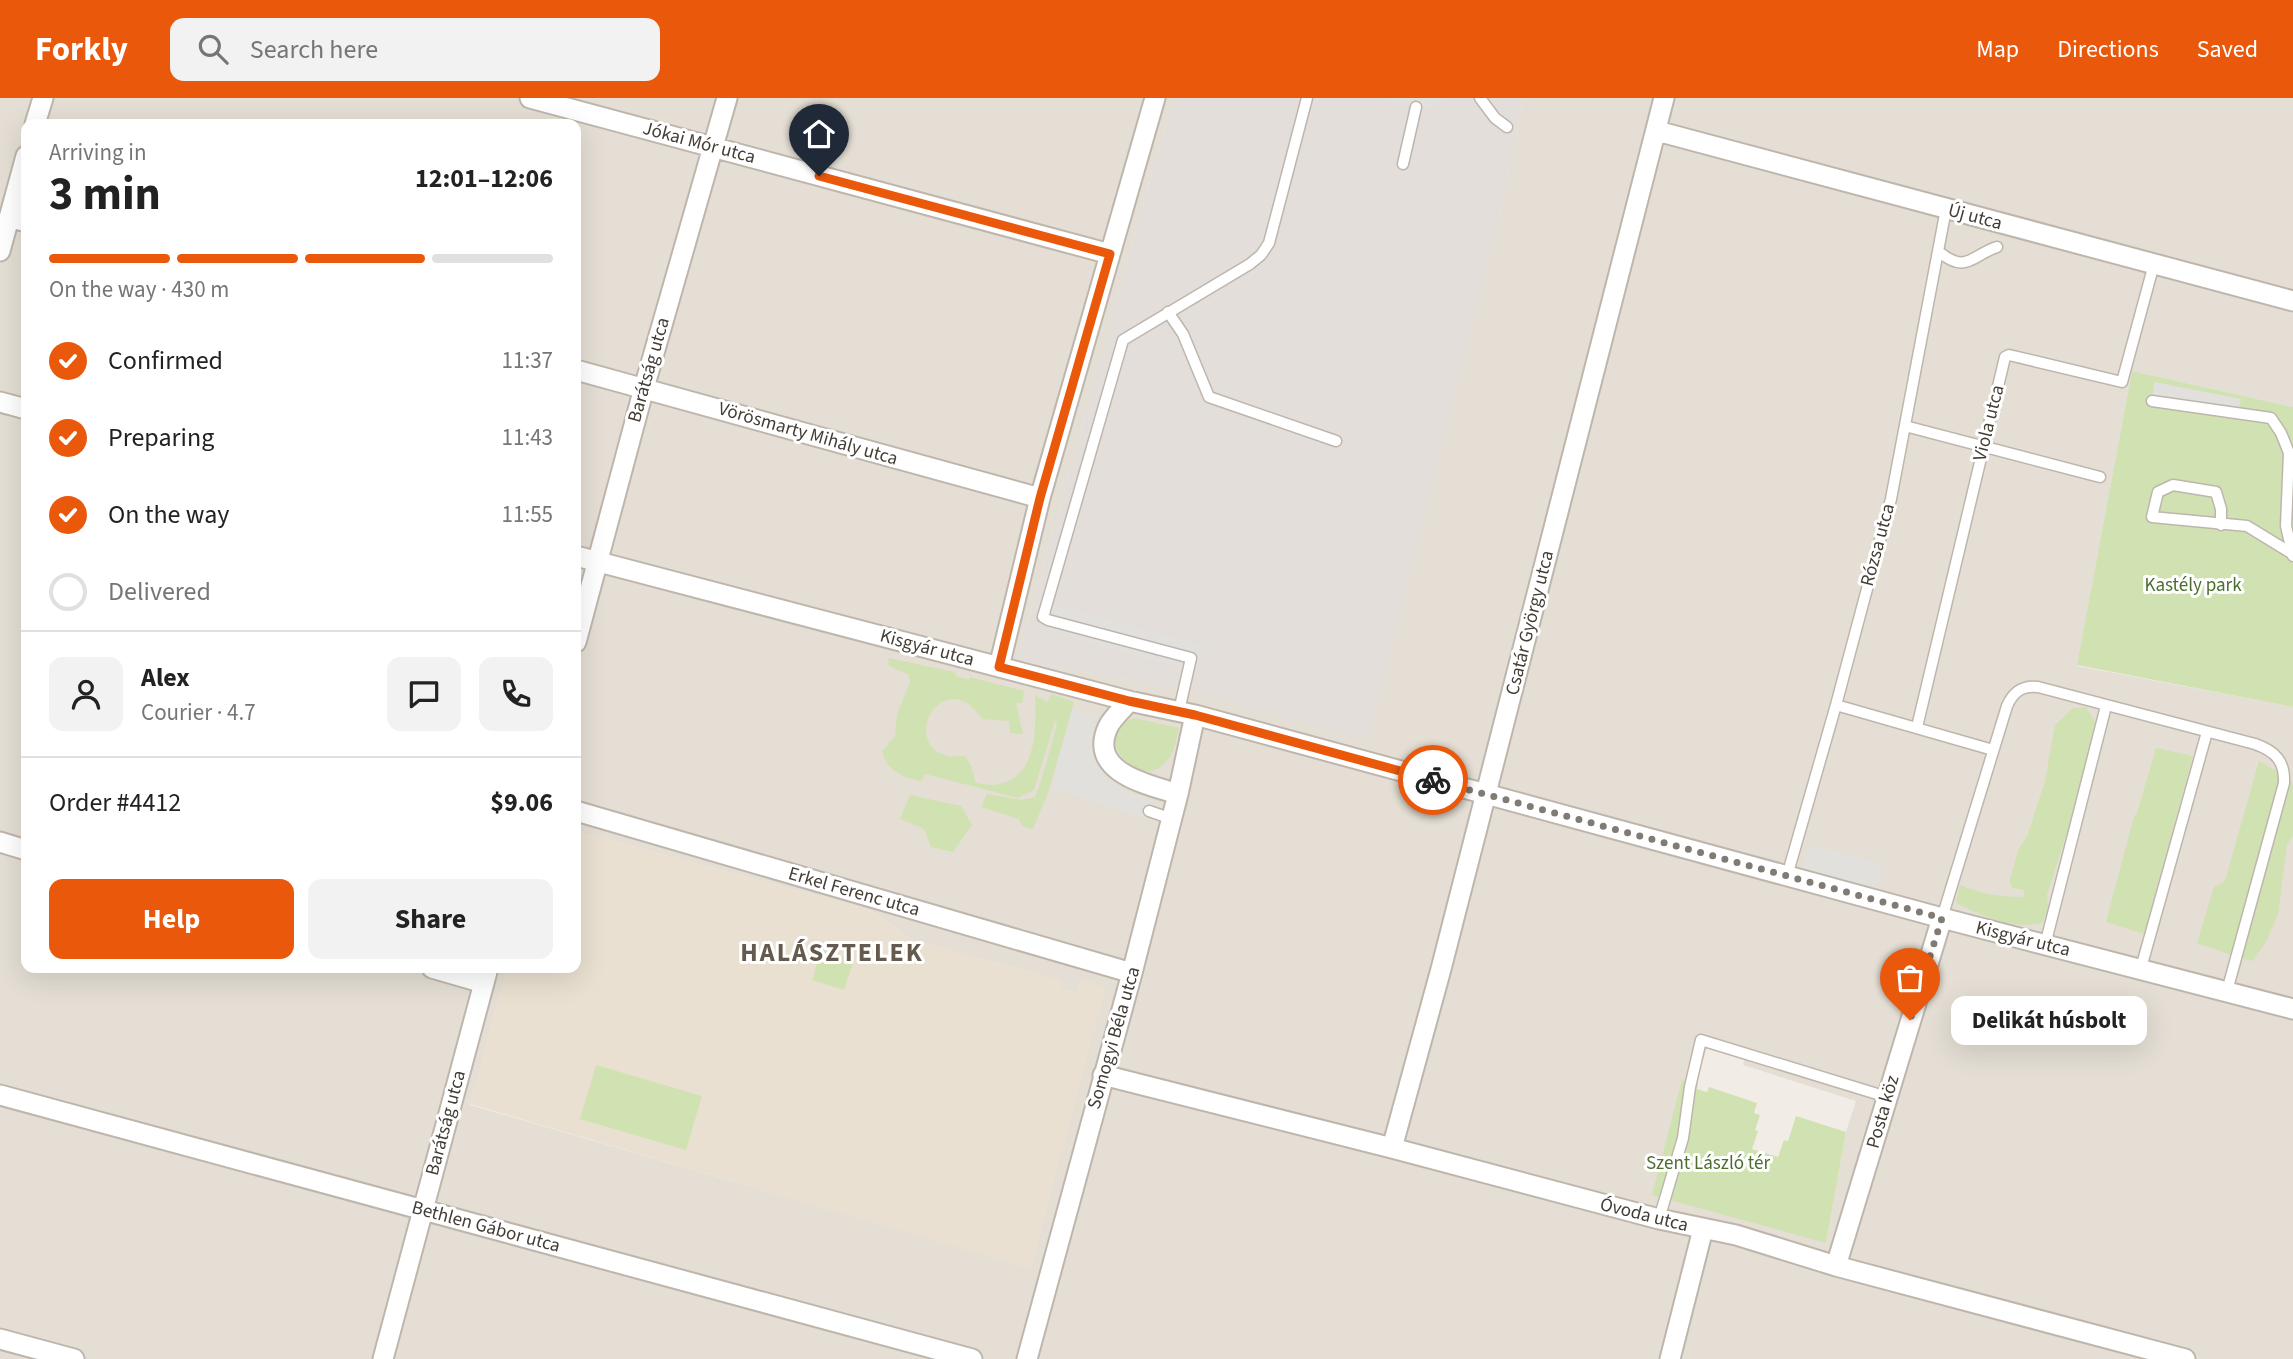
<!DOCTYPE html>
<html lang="en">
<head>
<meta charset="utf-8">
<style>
  :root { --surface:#fff; --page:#f2f2f2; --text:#222; --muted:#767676; --line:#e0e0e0; --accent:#ea580c }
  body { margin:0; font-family:"Source Sans 3",sans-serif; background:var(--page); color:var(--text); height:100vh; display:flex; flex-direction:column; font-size:26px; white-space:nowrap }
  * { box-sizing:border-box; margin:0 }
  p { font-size:23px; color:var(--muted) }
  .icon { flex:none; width:38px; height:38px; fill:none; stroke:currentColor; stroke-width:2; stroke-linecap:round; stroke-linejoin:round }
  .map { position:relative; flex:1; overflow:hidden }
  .panel { position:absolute; left:21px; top:21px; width:560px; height:854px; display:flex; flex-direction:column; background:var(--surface); border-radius:14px; box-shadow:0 7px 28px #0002 }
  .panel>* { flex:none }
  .pin { position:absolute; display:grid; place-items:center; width:60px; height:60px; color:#fff; margin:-72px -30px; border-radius:50% 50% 50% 0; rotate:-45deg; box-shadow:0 0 7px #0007 }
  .pin .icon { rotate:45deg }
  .courier { position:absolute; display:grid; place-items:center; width:70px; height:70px; margin:-35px; border:5px solid #ea580c; border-radius:50%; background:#fff; color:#222; box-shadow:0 2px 9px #0007 }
  .bubble { position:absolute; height:49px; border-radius:14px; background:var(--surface); box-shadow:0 7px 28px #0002; font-size:23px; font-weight:700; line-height:49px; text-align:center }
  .headline em { font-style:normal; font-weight:700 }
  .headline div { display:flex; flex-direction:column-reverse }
  .headline { display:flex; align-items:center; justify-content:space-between; height:119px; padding:0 28px }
  h1 { font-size:46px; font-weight:700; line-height:52px }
  .bar { display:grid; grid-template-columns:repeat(4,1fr); gap:10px 7px; align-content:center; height:84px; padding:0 28px }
  .bar i { height:9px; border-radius:5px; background:var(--line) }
  .bar .on { background:var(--accent) }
  .bar p { grid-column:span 4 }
  .line { display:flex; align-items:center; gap:18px; padding:0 28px; border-top:2px solid var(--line) }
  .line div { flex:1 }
  .round { display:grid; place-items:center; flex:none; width:74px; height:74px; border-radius:14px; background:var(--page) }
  ol { padding:0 28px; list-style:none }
  li { display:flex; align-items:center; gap:21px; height:77px }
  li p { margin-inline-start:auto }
  li .icon { padding:7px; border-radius:50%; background:var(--accent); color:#fff; stroke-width:4 }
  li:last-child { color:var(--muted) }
  li i { width:38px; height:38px; border:4px solid var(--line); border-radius:50% }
  .primary-button { display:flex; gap:14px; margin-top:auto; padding:14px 28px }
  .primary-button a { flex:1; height:80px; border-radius:14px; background:var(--accent); color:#fff; font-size:28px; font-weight:700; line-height:80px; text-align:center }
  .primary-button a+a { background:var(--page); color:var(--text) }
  header { display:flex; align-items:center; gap:42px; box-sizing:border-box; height:98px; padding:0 35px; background:var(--accent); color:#fff }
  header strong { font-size:33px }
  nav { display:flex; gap:38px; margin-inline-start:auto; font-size:24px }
  .search { width:490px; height:63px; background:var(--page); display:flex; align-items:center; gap:18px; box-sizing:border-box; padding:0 24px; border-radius:14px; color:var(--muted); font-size:26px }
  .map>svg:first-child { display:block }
  .residential { fill:#e4ded4; fill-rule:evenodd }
  .industrial { fill:#e3deda }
  .education { fill:#e9e0d1 }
  .green { fill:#d0e2b2 }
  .parking { fill:#e2e0dd }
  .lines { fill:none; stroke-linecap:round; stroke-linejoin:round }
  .lane-casing { stroke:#beb6ac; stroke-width:13 }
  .street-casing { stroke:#beb6ac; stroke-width:23 }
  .lane { stroke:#fff; stroke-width:10 }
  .street { stroke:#fff; stroke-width:19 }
  .done { stroke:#807b74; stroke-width:7; stroke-dasharray:0 12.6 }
  .route { stroke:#ea580c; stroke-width:9 }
  .labels { text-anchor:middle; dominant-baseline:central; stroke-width:6; stroke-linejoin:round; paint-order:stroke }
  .street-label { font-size:19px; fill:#433d36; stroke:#fff }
  .park-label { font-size:19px; fill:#4c6e2f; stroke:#fff }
  .district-label { font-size:26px; font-weight:bold; letter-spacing:2px; fill:#655a4e; stroke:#fff }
</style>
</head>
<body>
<header>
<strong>Forkly</strong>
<div class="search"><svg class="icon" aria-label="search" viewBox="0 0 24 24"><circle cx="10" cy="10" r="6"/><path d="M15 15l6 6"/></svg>Search here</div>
<nav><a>Map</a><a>Directions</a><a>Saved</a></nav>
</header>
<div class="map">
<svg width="2293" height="1261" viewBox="0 0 2293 1261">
  <rect width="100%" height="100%" fill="#f1ede6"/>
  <path class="residential" d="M 0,0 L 1173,0 L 1017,562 L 1185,592 L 1369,641 L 1505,95 L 1523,0 L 2293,0 L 2293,309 L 2132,273 L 2077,568 L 2293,609 L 2293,1261 L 0,1261 ZM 26,26 L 576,26 L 576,733 L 870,812 L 913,842 L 1062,883 L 1060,891 L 1077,895 L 1081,881 L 1031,1170 L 470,1007 L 507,870 L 26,870 ZM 1708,947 L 1745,959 L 1743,967 L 1856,1003 L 1846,1034 L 1826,1145 L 1682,982 L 1696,985 Z"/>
  <path class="industrial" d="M 1173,0 L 1523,0 L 1505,95 L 1369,642 L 1185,592 L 1017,562 Z"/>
  <path class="education" d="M 576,733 L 870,812 L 913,842 L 1062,883 L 1061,891 L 1077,895 L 1080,881 L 1106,889 L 1031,1171 L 470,1006 L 507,870 L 576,870 Z"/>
  <path class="green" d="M 2132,273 L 2293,309 L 2293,609 L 2077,567 Z
    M 888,560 L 955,574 L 956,578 L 969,582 L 970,579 L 1024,593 L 1022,605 L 1016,605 L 1023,636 L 1010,635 L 1009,623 L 982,621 C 944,564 898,646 948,658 C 953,659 960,658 965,658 L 971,668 L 976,685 C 983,686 992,688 999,686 C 1038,679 1036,628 1035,597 L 1047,604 L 1052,596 L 1074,604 L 1049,692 L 1033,731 L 1022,728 L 1019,721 L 981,709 L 987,696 L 1022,702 L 1035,699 C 1045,675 1049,651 1057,627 L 1055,623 L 1034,692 L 1018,700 L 925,676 L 921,683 C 903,680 887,673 882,653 L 895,638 L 897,616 L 910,584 L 908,576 L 889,568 Z
    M 2086,609 L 2095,624 L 2090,662 L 2047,797 L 2048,812 L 2042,825 C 2010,832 1984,818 1956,805 L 1960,787 C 1981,796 2001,799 2024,799 L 2024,792 L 2013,790 L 2010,786 L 2010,782 L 2018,752 L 2028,736 L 2045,683 L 2055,627 L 2073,610 Z
    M 1134,620 L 1179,630 C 1177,639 1175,650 1171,657 C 1142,702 1097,644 1123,624 C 1126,622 1130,622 1134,620 Z
    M 2156,650 L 2193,658 L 2144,836 L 2106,824 L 2134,718 L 2137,715 Z
    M 2259,663 L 2290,681 L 2293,687 L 2293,738 L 2287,746 L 2278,816 L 2267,842 L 2253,863 L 2240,860 L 2197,845 L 2214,789 L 2225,783 Z
    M 910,697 L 961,708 L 972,727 L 953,754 L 931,749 L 924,731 L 900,721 Z
    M 821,852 L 854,862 L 844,892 L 812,882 Z
    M 596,967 L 702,998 L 686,1052 L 580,1021 Z
    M 1682,982 L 1698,986 L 1697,991 L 1707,994 L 1709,989 L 1757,1005 L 1754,1015 L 1760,1017 L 1755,1032 L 1758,1033 L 1752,1051 L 1778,1059 L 1784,1042 L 1788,1043 L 1796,1018 L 1846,1034 L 1826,1145 L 1652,1097 Z"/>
  <path class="parking" d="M 1377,0 L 1446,0 L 1428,12 Z
    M 2154,284 L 2241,301 L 2238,315 L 2152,303 Z
    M 1053,506 L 1203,548 L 1196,574 L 1045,532 Z
    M 1072,612 L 1095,618 L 1090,647 L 1095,664 L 1107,680 L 1123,692 L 1153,703 L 1147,721 L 1052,690 Z
    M 1809,747 L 1884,766 L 1874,801 L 1799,781 Z"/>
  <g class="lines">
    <g class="lane-casing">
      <path id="lane" d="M 1480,0 L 1495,20 L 1507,29
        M 1403,66 L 1416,9
        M 1938,153 C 1966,177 1972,157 1997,149
        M 1168,214 L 1183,236 L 1209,299 L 1336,343
        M 2152,303 L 2271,320 L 2281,335 L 2289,355 L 2286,428 L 2293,458
        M 1905,328 L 2100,379
        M 2221,427 L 2221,411 L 2216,394 L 2173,387 L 2158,394 L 2152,419 L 2247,428 L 2291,455
        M 1836,607 L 1993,652
        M 1179,613 L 1191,560 L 1048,522 L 1043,519 L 1123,242 L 1250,166 L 1261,157 L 1269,145 L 1307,0
        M 1917,629 L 2005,259 L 2009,257 L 2122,284 L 2154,166
        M 1149,713 L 1172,721
        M 1787,778 L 1836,607 L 1891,401 L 1946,111
        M 1942,820 L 2007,608 C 2013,594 2022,587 2038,589 L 2255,646 C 2275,653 2285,663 2284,685 L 2227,893
        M 2045,847 L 2106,608
        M 2141,870 L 2207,634
        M 1659,1121 L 1683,1040 L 1690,989 L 1701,942 L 1887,999"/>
    </g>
    <g class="street-casing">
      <path id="street" d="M 530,0 L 1110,156
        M 35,26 L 43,0
        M 1657,33 L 2293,203
        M 9,119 L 26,124
        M 0,153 L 26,58
        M 576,272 L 1040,400
        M 0,304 L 26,311
        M 576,458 L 1129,603 L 1195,617 L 1942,820 L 2293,911
        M 576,544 L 644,290 L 727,0
        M 999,569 L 1040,400 L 1155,0
        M 1129,603 C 1123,611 1112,620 1108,629 C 1087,675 1150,687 1178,696
        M 576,713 L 1132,875
        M 0,744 L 26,752
        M 432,870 L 484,885
        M 1103,977 L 1392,1050 L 1659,1121 L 1736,1137 L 1836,1168 L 2185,1261
        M 0,997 L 972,1261
        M 1392,1050 L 1441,871 L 1664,0
        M 1836,1168 L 1942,820
        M 0,1241 L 74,1261
        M 383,1261 L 488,870
        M 1027,1261 L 1132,875 L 1178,696 L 1195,617
        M 1670,1261 L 1703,1131"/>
    </g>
    <use href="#lane" class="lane"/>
    <use href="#street" class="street"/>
  </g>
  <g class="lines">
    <path class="done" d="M 1433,682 L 1942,820 L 1910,922"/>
    <path class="route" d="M 819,78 L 1110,156 L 1040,400 L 999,569 L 1129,603 L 1195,617 L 1433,682"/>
  </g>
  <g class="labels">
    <g class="street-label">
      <text transform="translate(699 45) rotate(15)">Jókai Mór utca</text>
      <text transform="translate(1975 119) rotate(15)">Új utca</text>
      <text transform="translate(649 272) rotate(-74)">Barátság utca</text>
      <text transform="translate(1989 325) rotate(-76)">Viola utca</text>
      <text transform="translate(808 336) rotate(16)">Vörösmarty Mihály utca</text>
      <text transform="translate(1878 447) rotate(-75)">Rózsa utca</text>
      <text transform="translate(1530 525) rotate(-76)">Csatár György utca</text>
      <text transform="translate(927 550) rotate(15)">Kisgyár utca</text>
      <text transform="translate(854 794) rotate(16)">Erkel Ferenc utca</text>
      <text transform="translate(2023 841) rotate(14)">Kisgyár utca</text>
      <text transform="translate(1114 940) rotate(-74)">Somogyi Béla utca</text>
      <text transform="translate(1883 1014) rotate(-74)">Posta köz</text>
      <text transform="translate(446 1025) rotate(-75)">Barátság utca</text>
      <text transform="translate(1644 1117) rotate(14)">Óvoda utca</text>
      <text transform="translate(486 1129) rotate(15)">Bethlen Gábor utca</text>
    </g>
    <g class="park-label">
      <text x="2193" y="487">Kastély park</text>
      <text x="1708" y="1065">Szent László tér</text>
    </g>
    <g class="district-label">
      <text x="832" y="854">HALÁSZTELEK</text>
    </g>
  </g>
</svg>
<div class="pin" style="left:1910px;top:922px;background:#ea580c"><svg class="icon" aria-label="bag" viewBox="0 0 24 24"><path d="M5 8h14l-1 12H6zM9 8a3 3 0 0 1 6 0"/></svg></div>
<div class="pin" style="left:819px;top:78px;background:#1f2937"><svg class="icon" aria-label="home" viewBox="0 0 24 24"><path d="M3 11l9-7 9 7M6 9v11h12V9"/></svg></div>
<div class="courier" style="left:1433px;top:682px"><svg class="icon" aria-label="bike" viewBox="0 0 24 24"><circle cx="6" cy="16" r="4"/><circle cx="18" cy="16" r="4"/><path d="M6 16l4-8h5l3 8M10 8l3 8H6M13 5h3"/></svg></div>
<div class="bubble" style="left:1951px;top:898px;width:196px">Delikát húsbolt</div>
<section class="panel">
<div class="headline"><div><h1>3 min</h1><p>Arriving in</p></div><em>12:01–12:06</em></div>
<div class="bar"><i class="on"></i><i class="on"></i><i class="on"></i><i></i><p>On the way · 430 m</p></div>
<ol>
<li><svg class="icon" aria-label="check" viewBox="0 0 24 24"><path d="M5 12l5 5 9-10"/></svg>Confirmed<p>11:37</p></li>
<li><svg class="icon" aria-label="check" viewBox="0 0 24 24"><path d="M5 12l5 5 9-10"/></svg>Preparing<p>11:43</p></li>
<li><svg class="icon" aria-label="check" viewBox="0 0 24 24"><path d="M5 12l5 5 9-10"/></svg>On the way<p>11:55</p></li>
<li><i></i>Delivered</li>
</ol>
<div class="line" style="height:126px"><a class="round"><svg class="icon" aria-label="person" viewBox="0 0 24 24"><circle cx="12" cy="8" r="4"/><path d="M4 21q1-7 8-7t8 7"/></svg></a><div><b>Alex</b><p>Courier · 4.7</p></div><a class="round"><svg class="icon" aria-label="chat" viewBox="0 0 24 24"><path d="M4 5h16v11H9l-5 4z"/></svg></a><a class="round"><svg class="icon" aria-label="phone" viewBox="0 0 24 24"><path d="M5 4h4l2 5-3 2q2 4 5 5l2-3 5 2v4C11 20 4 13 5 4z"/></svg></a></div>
<div class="line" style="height:91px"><div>Order #4412</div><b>$9.06</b></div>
<div class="primary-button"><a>Help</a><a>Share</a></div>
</section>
</div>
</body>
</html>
